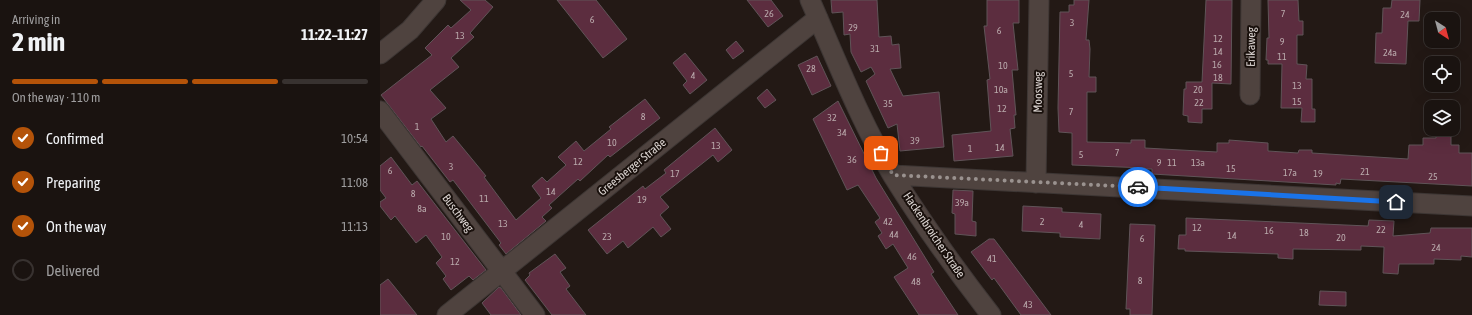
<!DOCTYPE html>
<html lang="en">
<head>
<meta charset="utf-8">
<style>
  :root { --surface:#1a1310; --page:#231c19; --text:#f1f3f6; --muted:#9f9e9f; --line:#383230; --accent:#b45309 }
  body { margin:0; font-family:"Asap Condensed",sans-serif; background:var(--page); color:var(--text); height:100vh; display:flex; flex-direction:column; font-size:15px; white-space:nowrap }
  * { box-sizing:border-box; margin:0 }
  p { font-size:13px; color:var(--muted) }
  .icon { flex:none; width:22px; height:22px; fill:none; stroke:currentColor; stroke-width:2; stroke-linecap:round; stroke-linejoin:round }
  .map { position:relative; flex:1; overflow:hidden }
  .side { display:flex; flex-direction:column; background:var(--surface); width:380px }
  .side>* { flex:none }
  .needle { width:26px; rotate:144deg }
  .buttons { position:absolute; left:1044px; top:12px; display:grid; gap:8px }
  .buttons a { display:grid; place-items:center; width:36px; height:36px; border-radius:8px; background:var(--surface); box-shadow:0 4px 16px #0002,0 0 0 1px var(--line); font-size:20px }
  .pin { position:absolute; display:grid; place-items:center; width:34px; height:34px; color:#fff; margin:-17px; border-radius:8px; box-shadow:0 2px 6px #0006 }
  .courier { position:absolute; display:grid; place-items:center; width:40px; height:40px; margin:-20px; border:3px solid #1a73e8; border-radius:50%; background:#fff; color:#222; box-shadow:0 1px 5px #0007 }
  .head em { font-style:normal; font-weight:700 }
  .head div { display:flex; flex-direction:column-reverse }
  .head { display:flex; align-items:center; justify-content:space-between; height:68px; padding:0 12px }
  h1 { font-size:26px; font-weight:700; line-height:30px }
  .bar { display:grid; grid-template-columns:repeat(4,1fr); gap:6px 4px; align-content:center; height:48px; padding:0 12px }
  .bar i { height:5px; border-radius:3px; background:var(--line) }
  .bar .selected { background:var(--accent) }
  .bar p { grid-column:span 4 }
  ol { padding:0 12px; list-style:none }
  li { display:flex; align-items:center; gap:12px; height:44px }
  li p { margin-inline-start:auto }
  li .icon { padding:4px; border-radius:50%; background:var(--accent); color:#fff; stroke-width:4 }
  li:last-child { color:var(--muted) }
  li i { width:22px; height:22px; border:2px solid var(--line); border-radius:50% }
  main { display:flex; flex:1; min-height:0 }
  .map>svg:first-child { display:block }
  .building { fill:#5c2d3f; stroke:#605458 }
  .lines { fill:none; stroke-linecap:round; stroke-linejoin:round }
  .minor-casing { stroke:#3d3634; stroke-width:21 }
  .minor { stroke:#4f433f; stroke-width:19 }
  .done { stroke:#9a928f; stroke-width:4; stroke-dasharray:0 7.2 }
  .route { stroke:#1a73e8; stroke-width:5 }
  .labels { text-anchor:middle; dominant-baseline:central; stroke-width:4; stroke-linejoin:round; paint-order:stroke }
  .number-label { font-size:10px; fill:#baaaac }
  .street-label { font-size:12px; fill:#dad3d0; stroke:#19100c }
</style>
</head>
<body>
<main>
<section class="side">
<div class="head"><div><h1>2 min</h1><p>Arriving in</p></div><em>11:22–11:27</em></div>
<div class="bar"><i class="selected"></i><i class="selected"></i><i class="selected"></i><i></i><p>On the way · 110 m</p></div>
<ol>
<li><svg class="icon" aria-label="check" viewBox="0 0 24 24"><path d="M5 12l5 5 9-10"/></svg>Confirmed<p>10:54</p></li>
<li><svg class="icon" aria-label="check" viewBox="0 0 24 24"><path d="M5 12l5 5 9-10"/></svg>Preparing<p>11:08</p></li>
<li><svg class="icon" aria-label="check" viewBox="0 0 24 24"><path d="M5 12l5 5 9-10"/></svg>On the way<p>11:13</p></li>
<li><i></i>Delivered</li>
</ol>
</section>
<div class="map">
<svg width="1092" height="315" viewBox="0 0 1092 315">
  <rect width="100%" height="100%" fill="#231915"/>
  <path class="building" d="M 80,0 L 105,0 L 113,7 L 90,33 L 94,37 L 71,58 L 79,67 L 50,90 L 66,108 L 51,119 L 66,142 L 73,136 L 106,176 L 104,177 L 136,220 L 161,198 L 152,186 L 162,177 L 167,182 L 186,165 L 178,157 L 196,141 L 204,151 L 231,129 L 229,127 L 265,99 L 280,118 L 230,157 L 228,155 L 200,181 L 198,179 L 169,205 L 172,208 L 162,217 L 166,221 L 126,254 L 119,245 L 121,243 L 73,180 L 70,182 L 42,146 L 41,147 L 1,95 L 52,55 L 45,48 L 68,25 L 71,28 L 91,10 Z
    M 177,0 L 216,0 L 247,39 L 223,58 Z
    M 367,0 L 391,0 L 403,16 L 388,27 Z
    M 451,0 L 497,0 L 499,37 L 511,36 L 512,45 L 519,44 L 521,68 L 510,69 L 523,96 L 559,92 L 564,147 L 520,151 L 517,124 L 508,128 L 486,81 L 495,74 L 491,67 L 481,72 L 471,52 L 470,34 L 464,35 L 463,12 L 452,13 Z
    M 607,0 L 639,0 L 639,23 L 633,23 L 638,70 L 632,70 L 636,115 L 634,115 L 635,128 L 630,129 L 633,156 L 574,161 L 572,135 L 611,131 L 607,80 L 610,79 L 604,26 L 607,26 Z
    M 694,0 L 709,0 L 706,40 L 709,40 L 710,49 L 709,77 L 716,77 L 716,92 L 707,92 L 707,142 L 751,143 L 751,140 L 765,140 L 765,148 L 837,152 L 837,143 L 849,143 L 849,140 L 888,143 L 888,151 L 918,153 L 919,150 L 932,150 L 932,153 L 1028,159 L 1029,145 L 1043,145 L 1043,138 L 1056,138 L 1056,129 L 1071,129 L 1071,145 L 1079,145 L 1079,153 L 1092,153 L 1092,186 L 961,179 L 960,184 L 956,183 L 956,185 L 772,174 L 772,169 L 765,169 L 765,168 L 692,165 L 692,133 L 679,132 L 678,108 L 680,12 L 689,12 L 689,5 L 694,5 Z
    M 826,0 L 852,0 L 851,84 L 832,83 L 832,109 L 822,109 L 822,123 L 808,122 L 808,116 L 803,115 L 804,89 L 806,89 L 806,82 L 822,82 Z
    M 888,0 L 918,0 L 919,21 L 923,21 L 923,35 L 917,35 L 917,64 L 927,65 L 926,79 L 932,79 L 932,109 L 935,109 L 935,122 L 921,122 L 922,108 L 901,108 L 902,64 L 888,64 L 888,60 L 886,60 L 887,38 L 889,38 Z
    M 1012,0 L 1040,0 L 1039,21 L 1028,21 L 1026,64 L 995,63 L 996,33 L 1002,33 L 1003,8 L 1011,8 Z
    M 356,41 L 364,51 L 353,59 L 346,50 Z
    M 305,53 L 327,80 L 310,94 L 303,85 L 307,81 L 293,63 Z
    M 437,56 L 451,86 L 432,95 L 418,65 Z
    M 387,89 L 396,100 L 385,108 L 377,98 Z
    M 458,101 L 496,178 L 554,272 L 551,274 L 578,315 L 539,315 L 514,277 L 528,268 L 513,244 L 506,249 L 498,236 L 502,233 L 495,222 L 500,218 L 478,185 L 467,190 L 433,119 Z
    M 335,128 L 352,150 L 338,162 L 333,155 L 280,197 L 289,207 L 280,215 L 291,229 L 281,237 L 273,227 L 248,248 L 243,241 L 227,254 L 208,230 L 263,186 L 265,189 L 286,173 L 284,170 Z
    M 11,157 L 32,185 L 37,181 L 106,270 L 93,280 L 89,276 L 71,290 L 63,279 L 66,276 L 56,263 L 62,257 L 46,235 L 36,243 L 15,216 L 11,220 L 0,206 L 0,202 L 6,198 L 0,190 L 0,166 Z
    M 573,190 L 593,191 L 592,221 L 596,222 L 596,236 L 575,234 L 575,214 L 572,213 Z
    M 643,206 L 682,208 L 682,212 L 721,214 L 720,239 L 680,237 L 680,233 L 642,231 Z
    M 806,218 L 988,226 L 989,220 L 1014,221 L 1013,236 L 1050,233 L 1051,228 L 1092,228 L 1092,257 L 1081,256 L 1081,260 L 1054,259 L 1054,264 L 1019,264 L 1018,274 L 1003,273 L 1004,247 L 981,246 L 981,250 L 913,249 L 913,259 L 898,258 L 898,254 L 805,251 L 805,249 L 798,249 L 799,235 L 806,235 Z
    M 750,224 L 775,225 L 772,315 L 750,315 L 750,309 L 746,309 Z
    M 609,239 L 614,239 L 671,315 L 641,315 L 614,278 L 612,280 L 591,252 Z
    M 175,254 L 186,268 L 180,272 L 190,286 L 186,289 L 206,315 L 172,315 L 145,280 L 150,275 L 149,273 Z
    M 8,279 L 13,285 L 37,315 L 0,315 L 0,285 Z
    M 119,287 L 121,288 L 141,315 L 111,315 L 102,303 Z
    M 940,291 L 966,292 L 966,306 L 939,305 Z"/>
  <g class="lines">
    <g class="minor-casing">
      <path id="minor" d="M 430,0 C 456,59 480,121 513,176 C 543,224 576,270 611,315
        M 0,54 L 30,30 L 56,0
        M 870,95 L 871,0
        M 0,111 L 155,315
        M 513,175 L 1092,206
        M 656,183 L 659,0
        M 67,315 L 438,18"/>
    </g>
    <use href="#minor" class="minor"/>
  </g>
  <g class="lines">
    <path class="done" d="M 501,153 L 513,175 L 758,187"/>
    <path class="route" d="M 758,187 L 1016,202"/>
  </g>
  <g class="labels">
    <g class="number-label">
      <text x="389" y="13">26</text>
      <text x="903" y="13">7</text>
      <text x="1025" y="14">24</text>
      <text x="212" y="19">6</text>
      <text x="692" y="22">3</text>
      <text x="473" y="27">29</text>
      <text x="619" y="30">6</text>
      <text x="80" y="35">13</text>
      <text x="838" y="38">12</text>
      <text x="902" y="41">9</text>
      <text x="495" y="48">31</text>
      <text x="838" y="51">14</text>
      <text x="1010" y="52">24a</text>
      <text x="902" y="56">11</text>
      <text x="837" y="64">16</text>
      <text x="623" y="65">10</text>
      <text x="431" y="68">28</text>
      <text x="691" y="73">5</text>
      <text x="313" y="75">4</text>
      <text x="838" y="77">18</text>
      <text x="917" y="85">13</text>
      <text x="621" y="89">10a</text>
      <text x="818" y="89">20</text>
      <text x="917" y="101">15</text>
      <text x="819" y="102">22</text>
      <text x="508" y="103">35</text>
      <text x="622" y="108">12</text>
      <text x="691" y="111">7</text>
      <text x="263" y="116">8</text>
      <text x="452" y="117">32</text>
      <text x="37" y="126">1</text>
      <text x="462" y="132">34</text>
      <text x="535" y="140">39</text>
      <text x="232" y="142">10</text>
      <text x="336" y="145">13</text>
      <text x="620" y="147">14</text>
      <text x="590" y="148">1</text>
      <text x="737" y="152">7</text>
      <text x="701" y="154">5</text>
      <text x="472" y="159">36</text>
      <text x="198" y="161">12</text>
      <text x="779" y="162">9</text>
      <text x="792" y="162">11</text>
      <text x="818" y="162">13a</text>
      <text x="71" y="166">3</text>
      <text x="851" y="168">15</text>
      <text x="10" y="170">6</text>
      <text x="985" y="171">21</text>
      <text x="910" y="172">17a</text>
      <text x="295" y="173">17</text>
      <text x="938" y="173">19</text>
      <text x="1053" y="176">25</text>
      <text x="171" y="191">14</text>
      <text x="33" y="193">8</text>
      <text x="104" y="198">11</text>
      <text x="262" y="199">19</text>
      <text x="582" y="202">39a</text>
      <text x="42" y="208">8a</text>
      <text x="508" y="221">42</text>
      <text x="662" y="221">2</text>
      <text x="123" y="223">13</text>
      <text x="701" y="224">4</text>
      <text x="817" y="227">12</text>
      <text x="1001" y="229">22</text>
      <text x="889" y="230">16</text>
      <text x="924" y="232">18</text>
      <text x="514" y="234">44</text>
      <text x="852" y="235">14</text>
      <text x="66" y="236">10</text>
      <text x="227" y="236">23</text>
      <text x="961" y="237">20</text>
      <text x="762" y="238">6</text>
      <text x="1056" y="247">24</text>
      <text x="532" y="256">46</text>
      <text x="612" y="258">41</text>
      <text x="75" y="261">12</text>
      <text x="760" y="280">8</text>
      <text x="536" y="281">48</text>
      <text x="648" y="304">43</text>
    </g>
    <g class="street-label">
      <text transform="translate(871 47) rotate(-89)">Erikaweg</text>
      <text transform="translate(658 92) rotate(-89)">Moosweg</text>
      <text transform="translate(252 167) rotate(-39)">Greesberger Straße</text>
      <text transform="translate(78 213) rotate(53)">Buschweg</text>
      <text transform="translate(554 235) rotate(56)">Hackenbroicher Straße</text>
    </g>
  </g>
</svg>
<div class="buttons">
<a><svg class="needle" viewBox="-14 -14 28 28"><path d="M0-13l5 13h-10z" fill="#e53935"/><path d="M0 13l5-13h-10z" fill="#9f9e9f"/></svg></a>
<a><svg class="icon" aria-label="locate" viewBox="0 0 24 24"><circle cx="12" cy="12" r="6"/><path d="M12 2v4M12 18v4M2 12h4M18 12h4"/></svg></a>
<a><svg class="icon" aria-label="layers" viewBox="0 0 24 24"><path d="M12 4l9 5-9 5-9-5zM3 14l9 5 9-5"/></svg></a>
</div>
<div class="pin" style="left:501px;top:153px;background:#ea580c"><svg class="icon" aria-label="bag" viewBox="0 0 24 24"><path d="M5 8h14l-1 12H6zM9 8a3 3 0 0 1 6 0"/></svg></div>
<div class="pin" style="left:1016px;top:202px;background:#1f2937"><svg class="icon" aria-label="home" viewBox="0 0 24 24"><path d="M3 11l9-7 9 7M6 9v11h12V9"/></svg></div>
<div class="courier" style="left:758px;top:187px"><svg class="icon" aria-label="car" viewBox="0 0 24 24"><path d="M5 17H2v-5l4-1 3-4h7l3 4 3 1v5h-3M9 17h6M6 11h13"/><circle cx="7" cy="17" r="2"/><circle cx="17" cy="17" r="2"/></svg></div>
</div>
</main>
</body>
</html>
